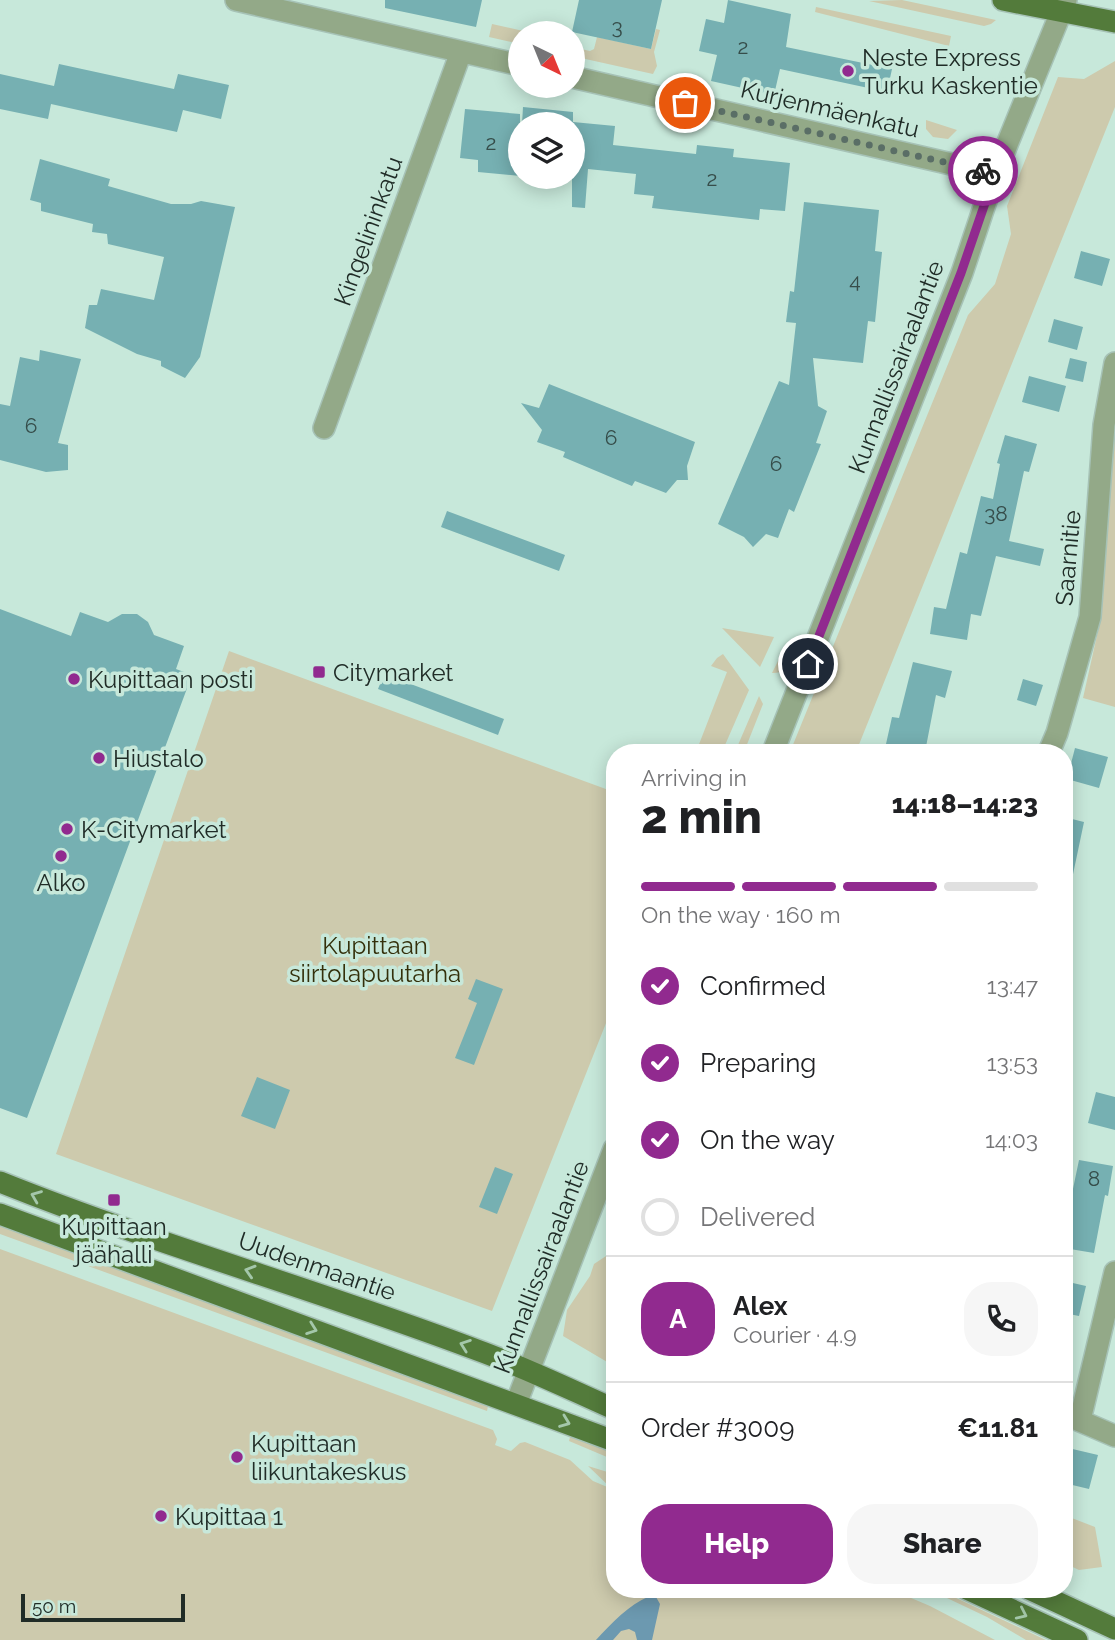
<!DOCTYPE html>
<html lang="en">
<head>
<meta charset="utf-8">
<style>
  :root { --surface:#fff; --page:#f6f6f6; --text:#202124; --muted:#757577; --line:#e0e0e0; --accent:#912a8f }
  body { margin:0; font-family:Raleway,sans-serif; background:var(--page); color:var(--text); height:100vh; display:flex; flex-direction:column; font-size:26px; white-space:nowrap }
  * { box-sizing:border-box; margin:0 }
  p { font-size:23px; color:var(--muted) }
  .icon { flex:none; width:38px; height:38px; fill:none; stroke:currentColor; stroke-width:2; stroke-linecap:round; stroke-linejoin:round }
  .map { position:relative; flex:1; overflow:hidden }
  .details { position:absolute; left:606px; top:744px; width:467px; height:854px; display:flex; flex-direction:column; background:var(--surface); border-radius:28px; box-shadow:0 4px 18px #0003 }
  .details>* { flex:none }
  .needle { width:46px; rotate:137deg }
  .controls { position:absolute; left:508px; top:21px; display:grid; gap:14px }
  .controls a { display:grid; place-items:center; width:77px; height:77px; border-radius:50%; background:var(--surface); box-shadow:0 4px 18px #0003; font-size:35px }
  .scale { position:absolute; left:21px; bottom:18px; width:164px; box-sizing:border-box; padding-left:7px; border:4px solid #202c27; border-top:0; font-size:19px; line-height:24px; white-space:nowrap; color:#202c27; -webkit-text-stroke:5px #c7e8da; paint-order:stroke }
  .pin { position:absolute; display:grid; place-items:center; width:60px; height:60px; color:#fff; margin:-30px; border:4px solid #fff; border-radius:50%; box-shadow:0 2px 7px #0007 }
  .courier { position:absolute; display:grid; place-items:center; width:70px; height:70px; margin:-35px; border:5px solid #912a8f; border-radius:50%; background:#fff; color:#222; box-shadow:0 2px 9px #0007 }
  .head em { font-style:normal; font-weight:800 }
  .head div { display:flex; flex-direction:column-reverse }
  .head { display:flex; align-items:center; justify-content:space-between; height:119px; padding:0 35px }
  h1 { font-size:46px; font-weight:800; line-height:52px }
  .bar { display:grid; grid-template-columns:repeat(4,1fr); gap:10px 7px; align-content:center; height:84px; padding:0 35px }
  .bar i { height:9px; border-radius:5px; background:var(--line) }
  .bar .selected { background:var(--accent) }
  .bar p { grid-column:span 4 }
  .line { display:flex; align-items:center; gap:18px; padding:0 35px; border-top:2px solid var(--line) }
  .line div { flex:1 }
  .round { display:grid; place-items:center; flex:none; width:74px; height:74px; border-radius:28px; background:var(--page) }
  ol { padding:0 35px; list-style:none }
  li { display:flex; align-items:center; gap:21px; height:77px }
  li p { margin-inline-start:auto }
  li .icon { padding:7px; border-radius:50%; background:var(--accent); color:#fff; stroke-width:4 }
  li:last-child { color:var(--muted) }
  li i { width:38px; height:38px; border:4px solid var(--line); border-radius:50% }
  .primary-button { display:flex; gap:14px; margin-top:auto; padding:14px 35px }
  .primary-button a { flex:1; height:80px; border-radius:28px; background:var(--accent); color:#fff; font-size:28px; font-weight:800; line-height:80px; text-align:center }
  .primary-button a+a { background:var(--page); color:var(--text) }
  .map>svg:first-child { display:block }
  .green { fill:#cdcaad }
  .water { fill:#6c99b0 }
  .building { fill:#76b0b2 }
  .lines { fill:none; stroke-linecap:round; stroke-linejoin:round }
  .minor-casing { stroke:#a6c2b6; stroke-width:24 }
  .major-casing { stroke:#a6c2b6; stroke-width:24 }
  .minor { stroke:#93a988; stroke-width:21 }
  .major { stroke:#537b3b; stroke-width:21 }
  .oneway { stroke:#a4c7aa }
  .done { stroke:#5a6e66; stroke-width:7; stroke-dasharray:0 12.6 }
  .route { stroke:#912a8f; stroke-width:9 }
  .poi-dot { fill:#912a8f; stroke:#c7e8da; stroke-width:2.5 }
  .labels { text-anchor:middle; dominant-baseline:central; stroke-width:7; stroke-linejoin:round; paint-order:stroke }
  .number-label { font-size:21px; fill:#364d4a }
  .poi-label { font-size:24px; fill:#202c27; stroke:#c7e8da; text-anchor:start }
  .street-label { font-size:24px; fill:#202c27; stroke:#c7e8da }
  .park-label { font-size:24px; fill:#332f0a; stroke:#c7e8da }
</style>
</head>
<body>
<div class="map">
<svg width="1115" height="1640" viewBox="0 0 1115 1640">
  <rect width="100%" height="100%" fill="#c7e8da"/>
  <path class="green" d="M 902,0 L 996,20 L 991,24 L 984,26 L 869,1 Z
    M 816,7 L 951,36 L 949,46 L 815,12 Z
    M 492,24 L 532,33 L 520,33 L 520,44 L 489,37 Z
    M 656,29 L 660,30 L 654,52 L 657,66 L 653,74 L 572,56 L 572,47 L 590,51 L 594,49 L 597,37 L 651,49 Z
    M 1115,61 L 1115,107 L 856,752 L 790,752 L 968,315 L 995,284 L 1011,234 L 1007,206 L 1058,77 L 1084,79 Z
    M 926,120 L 957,130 L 948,139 L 933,137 L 926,129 Z
    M 1115,429 L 1115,707 L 1083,698 L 1100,622 Z
    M 722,628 L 774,637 L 760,667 Z
    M 792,641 L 799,644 C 793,658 790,674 772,673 L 786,645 Z
    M 229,651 L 614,792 L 614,1003 L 492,1311 L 56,1154 Z
    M 723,654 L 749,690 L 722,752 L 696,752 L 727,672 L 711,666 L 717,658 Z
    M 759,696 L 763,704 L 744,752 L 735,752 Z
    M 0,1226 L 488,1406 L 487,1411 L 0,1234 Z
    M 614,1234 L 614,1366 L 563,1336 L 567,1310 L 590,1276 L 594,1264 L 606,1256 Z
    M 0,1249 L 493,1430 L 497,1439 L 495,1445 L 511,1451 L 520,1443 L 525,1442 L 570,1460 L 593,1481 L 612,1489 L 588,1466 L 614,1474 L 614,1589 L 890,1589 L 930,1606 L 995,1640 L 0,1640 Z
    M 570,1437 L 614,1453 L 614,1460 L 569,1441 Z
    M 1064,1515 L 1095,1527 L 1102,1567 L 1079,1570 L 1064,1563 Z
    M 928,1589 L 937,1589 L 1046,1640 L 1026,1640 L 987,1617 Z"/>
  <path class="water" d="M 650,1596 L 656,1597 L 660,1604 L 652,1640 L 637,1640 L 635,1632 L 629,1629 L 621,1631 L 613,1640 L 596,1640 C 612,1623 628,1605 650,1596 Z"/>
  <path class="building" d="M 385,0 L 482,0 L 476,27 L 385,8 Z
    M 579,0 L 662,0 L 651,49 L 572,32 Z
    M 728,0 L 791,14 L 786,47 L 892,69 L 887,92 L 780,69 L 774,95 L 711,81 L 717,55 L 699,51 L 706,19 L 724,23 Z
    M 59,64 L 174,89 L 178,74 L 229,85 L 221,119 L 183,110 L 177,132 L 51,104 L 48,119 L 0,109 L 0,74 L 54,86 Z
    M 523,107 L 573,112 L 573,122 L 615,126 L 613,145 L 696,154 L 697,145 L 734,149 L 733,157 L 790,163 L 785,211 L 760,209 L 759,220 L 652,208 L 654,196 L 634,194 L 636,174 L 588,169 L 585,208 L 572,207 L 572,124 L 522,124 Z
    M 465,109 L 520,114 L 520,176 L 478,172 L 478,160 L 460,158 Z
    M 40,159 L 110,179 L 108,186 L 171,204 L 191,204 L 201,201 L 235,207 L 200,357 L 185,378 L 161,366 L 161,361 L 137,354 L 85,328 L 89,305 L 97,305 L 101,289 L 154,300 L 164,257 L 108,244 L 107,234 L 92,232 L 93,224 L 41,211 L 41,203 L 30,200 Z
    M 804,202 L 879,210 L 875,251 L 882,252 L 875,322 L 868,321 L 863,363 L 813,358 L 818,406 L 827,411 L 816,443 L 821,444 L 794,512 L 789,509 L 778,538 L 766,534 L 753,547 L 744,537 L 718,524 L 779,381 L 789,385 L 796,323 L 786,322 L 790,291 L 794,292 Z
    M 1081,251 L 1110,259 L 1102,286 L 1074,278 Z
    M 1054,319 L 1083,327 L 1077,350 L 1048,342 Z
    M 40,350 L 81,359 L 58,443 L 68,445 L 68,470 L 46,472 L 0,460 L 0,404 L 10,406 L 20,357 L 39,361 Z
    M 1070,358 L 1087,362 L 1083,382 L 1065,378 Z
    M 1029,376 L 1066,386 L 1059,412 L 1022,402 Z
    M 549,384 L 695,442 L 687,466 L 688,480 L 677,480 L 666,493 L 635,481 L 632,486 L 563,457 L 565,452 L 537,442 L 542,430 L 521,403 L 539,408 Z
    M 1005,435 L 1037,444 L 1029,472 L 1024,471 L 1009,541 L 1044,549 L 1040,566 L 996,556 L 981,616 L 971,614 L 967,640 L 930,634 L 934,607 L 946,609 L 960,552 L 967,554 L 981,496 L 993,499 L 1000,464 L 997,463 Z
    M 447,511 L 565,555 L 559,571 L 441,527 Z
    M 0,609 L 71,636 L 80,612 L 108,622 L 122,614 L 137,614 L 148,622 L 154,635 L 184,646 L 176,669 L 192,675 L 27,1118 L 0,1108 Z
    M 913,662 L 952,671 L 945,698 L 936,695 L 925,752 L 886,744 L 892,717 L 899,718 Z
    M 384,674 L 504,719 L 498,735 L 378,689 Z
    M 1023,679 L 1043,685 L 1036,706 L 1017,700 Z
    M 1075,748 L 1108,757 L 1099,788 L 1067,779 Z
    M 1064,817 L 1084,822 L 1072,879 L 1064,878 Z
    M 476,979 L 503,989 L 474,1065 L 455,1058 L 477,1003 L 468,999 Z
    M 257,1077 L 290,1090 L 275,1129 L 241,1116 Z
    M 1096,1092 L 1115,1097 L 1115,1130 L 1088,1123 Z
    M 1079,1160 L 1113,1166 L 1108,1196 L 1105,1195 L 1094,1253 L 1064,1248 L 1064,1232 Z
    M 495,1167 L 513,1174 L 497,1214 L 479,1207 Z
    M 1064,1281 L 1086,1286 L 1079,1316 L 1064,1313 Z
    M 1064,1447 L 1098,1455 L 1089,1489 L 1064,1483 Z"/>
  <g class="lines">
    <g class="minor-casing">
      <path id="minor" d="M 236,0 L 520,65
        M 572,77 L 995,174
        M 324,428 L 461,52
        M 773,752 L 962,273 L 995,174 L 1066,0
        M 1049,752 L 1057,733 L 1090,617 L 1104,425 L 1115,363
        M 516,1404 L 614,1149
        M 1064,1414 L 1115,1436
        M 1080,1420 L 1115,1272"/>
    </g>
    <g class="major-casing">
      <path id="major" d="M 1003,0 L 1115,22
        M 0,1182 C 157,1245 319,1290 477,1350 C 524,1367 569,1389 614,1409
        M 0,1214 L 614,1441
        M 967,1589 L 1077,1640
        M 1029,1589 L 1115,1629"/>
    </g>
    <use href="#minor" class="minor"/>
    <use href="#major" class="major"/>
  </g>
  <defs><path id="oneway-chevron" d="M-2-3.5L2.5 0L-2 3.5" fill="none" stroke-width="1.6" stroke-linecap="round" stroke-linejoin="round" transform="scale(1.75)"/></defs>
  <g class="oneway">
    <use href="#oneway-chevron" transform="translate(36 1196) rotate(-158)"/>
    <use href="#oneway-chevron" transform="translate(250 1271) rotate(-163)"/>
    <use href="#oneway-chevron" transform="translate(312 1329) rotate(20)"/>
    <use href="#oneway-chevron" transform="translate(465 1345) rotate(-160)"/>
    <use href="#oneway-chevron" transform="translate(565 1422) rotate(21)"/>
    <use href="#oneway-chevron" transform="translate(1022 1614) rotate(25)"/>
  </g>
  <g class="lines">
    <path class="done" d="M 685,103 L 983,171"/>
    <path class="route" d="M 808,664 L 961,273 L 995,174 L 983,171"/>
  </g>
  <g class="poi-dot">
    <circle cx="848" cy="71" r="7"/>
    <rect x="312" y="665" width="14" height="14" rx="3.5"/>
    <circle cx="74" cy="679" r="7"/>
    <circle cx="99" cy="758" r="7"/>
    <circle cx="67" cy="829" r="7"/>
    <circle cx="61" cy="856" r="7"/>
    <rect x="107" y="1193" width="14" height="14" rx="3.5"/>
    <circle cx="237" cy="1457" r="7"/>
    <circle cx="161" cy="1516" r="7"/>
  </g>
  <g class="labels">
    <g class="number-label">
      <text x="617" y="26">3</text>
      <text x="743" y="46">2</text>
      <text x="491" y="142">2</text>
      <text x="712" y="178">2</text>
      <text x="855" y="280">4</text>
      <text x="31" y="425">6</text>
      <text x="611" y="437">6</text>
      <text x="776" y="463">6</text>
      <text x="996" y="513">38</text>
      <text x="1094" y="1178">8</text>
    </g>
    <g class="poi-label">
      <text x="862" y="57">Neste Express<tspan x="862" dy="28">Turku Kaskentie</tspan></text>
      <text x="333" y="672">Citymarket</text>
      <text x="88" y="679">Kupittaan posti</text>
      <text x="113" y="758">Hiustalo</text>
      <text x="81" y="829">K-Citymarket</text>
      <text x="61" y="882" text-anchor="middle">Alko</text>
      <text x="114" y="1226" text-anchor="middle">Kupittaan<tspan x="114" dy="28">jäähalli</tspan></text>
      <text x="251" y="1443">Kupittaan<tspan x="251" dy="28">liikuntakeskus</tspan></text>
      <text x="175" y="1516">Kupittaa 1</text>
    </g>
    <g class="street-label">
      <text transform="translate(830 109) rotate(13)">Kurjenmäenkatu</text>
      <text transform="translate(368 231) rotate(-70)">Kingelininkatu</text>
      <text transform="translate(896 367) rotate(-69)">Kunnallissairaalantie</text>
      <text transform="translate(1068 558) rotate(-85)">Saarnitie</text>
      <text transform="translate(317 1266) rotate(19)">Uudenmaantie</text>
      <text transform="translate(541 1267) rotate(-69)">Kunnallissairaalantie</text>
    </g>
    <g class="park-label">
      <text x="375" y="945">Kupittaan<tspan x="375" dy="28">siirtolapuutarha</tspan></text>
    </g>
  </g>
</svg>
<div class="controls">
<a><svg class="needle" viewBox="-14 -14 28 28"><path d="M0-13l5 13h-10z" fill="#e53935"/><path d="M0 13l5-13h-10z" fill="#757577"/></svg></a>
<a><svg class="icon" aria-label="layers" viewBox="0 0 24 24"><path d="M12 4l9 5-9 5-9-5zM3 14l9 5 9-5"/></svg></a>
</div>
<div class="scale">50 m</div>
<div class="pin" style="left:685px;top:103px;background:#ea580c"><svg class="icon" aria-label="bag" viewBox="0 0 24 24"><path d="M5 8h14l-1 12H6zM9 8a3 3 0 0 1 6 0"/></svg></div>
<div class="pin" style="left:808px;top:664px;background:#1f2937"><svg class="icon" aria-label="home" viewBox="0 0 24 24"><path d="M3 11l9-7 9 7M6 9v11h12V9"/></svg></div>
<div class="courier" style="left:983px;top:171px"><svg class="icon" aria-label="bike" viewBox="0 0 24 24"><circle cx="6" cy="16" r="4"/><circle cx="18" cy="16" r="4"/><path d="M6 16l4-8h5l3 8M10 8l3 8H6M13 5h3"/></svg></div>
<section class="details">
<div class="head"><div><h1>2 min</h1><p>Arriving in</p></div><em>14:18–14:23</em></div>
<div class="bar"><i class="selected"></i><i class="selected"></i><i class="selected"></i><i></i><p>On the way · 160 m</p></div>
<ol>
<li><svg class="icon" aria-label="check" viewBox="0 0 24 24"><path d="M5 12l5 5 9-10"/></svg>Confirmed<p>13:47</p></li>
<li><svg class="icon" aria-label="check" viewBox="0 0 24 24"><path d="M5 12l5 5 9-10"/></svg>Preparing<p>13:53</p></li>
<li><svg class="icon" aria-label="check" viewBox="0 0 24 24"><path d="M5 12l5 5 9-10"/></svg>On the way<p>14:03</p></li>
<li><i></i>Delivered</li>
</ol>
<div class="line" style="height:126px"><b class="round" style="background:var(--accent);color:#fff">A</b><div><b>Alex</b><p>Courier · 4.9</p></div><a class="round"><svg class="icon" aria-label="phone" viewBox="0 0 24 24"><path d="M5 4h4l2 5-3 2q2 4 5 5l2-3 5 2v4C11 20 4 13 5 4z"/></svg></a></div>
<div class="line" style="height:91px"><div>Order #3009</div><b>€11.81</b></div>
<div class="primary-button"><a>Help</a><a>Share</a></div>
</section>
</div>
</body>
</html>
